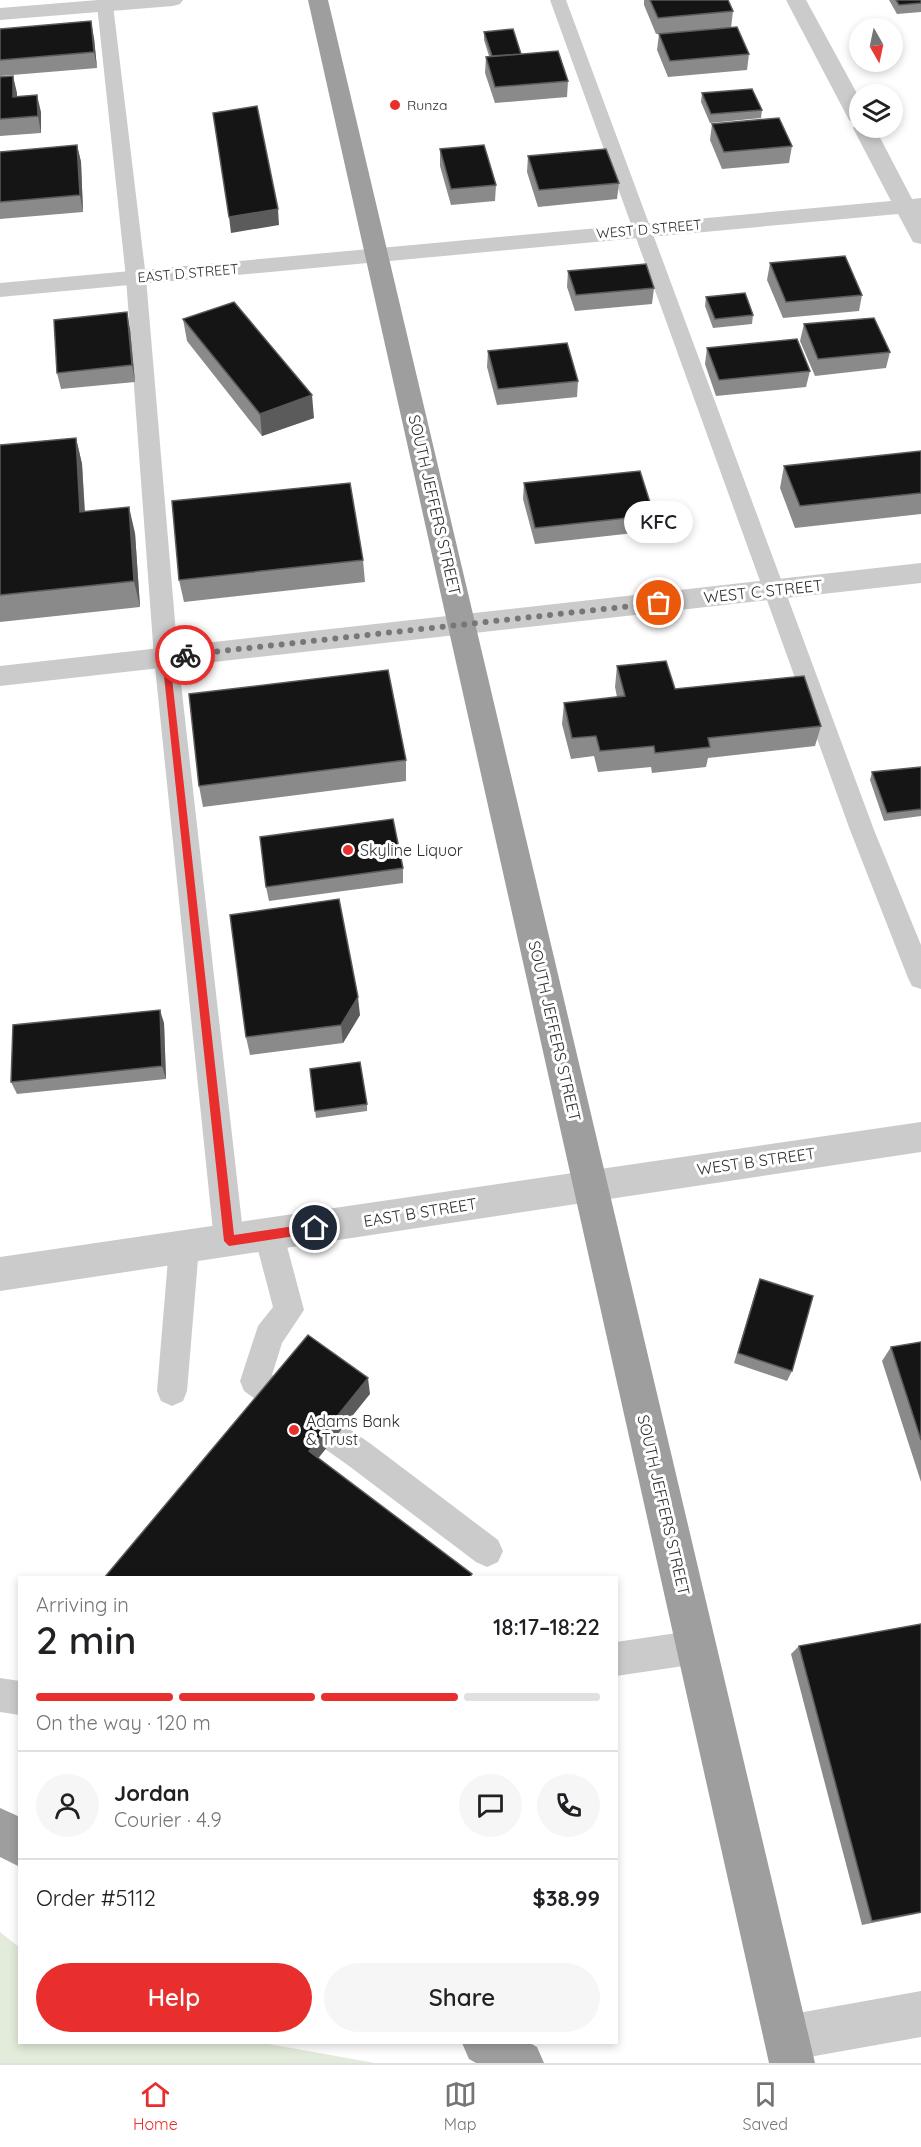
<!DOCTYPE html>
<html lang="en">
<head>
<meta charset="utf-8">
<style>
  :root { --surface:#fff; --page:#f6f6f6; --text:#202124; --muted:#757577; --line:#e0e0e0; --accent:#e82f2d }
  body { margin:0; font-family:Quicksand,sans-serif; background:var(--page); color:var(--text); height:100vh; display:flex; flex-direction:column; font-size:22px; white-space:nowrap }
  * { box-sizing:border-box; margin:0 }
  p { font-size:20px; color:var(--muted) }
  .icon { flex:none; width:33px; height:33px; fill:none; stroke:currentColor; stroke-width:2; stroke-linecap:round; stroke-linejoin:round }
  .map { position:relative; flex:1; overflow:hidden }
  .drawer { position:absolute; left:18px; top:1576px; width:600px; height:468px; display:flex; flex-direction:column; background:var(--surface); border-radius:0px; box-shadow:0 3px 9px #0003 }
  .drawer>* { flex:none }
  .needle { width:39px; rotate:171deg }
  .tools { position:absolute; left:849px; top:18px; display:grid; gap:12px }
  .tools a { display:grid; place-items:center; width:54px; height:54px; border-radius:50%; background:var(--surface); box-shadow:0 3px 9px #0003; font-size:30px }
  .pin { position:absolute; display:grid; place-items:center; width:51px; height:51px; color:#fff; margin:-26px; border:3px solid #fff; border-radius:50%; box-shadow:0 2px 6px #0007 }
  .courier { position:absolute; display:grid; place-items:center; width:60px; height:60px; margin:-30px; border:4px solid #e82f2d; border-radius:50%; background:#fff; color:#222; box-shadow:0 2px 8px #0007 }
  .bubble { position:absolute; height:42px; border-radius:21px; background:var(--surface); box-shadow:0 3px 9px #0003; font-size:20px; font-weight:600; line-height:42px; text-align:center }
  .overview em { font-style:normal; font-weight:600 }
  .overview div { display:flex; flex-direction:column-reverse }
  .overview { display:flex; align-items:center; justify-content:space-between; height:102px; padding:0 18px }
  h1 { font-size:39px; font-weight:600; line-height:45px }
  .bar { display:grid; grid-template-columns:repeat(4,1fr); gap:9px 6px; align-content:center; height:72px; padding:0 18px }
  .bar i { height:8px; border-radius:4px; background:var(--line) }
  .bar .selected { background:var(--accent) }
  .bar p { grid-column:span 4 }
  .line { display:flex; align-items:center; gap:15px; padding:0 18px; border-top:2px solid var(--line) }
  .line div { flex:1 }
  .round { display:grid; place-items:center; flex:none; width:63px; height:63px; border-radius:32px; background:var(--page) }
  .action { display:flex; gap:12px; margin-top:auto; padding:12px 18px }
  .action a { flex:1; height:69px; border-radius:36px; background:var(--accent); color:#fff; font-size:24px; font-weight:600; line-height:69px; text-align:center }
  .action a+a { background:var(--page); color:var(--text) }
  .menu { display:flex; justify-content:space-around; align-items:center; height:84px; border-top:2px solid var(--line); background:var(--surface); font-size:16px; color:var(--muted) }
  .menu a { display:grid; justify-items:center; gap:3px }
  .menu .selected { color:var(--accent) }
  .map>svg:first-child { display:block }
  .green { fill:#e3ecdb }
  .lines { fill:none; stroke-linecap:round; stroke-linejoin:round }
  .service { fill:#cbcbcb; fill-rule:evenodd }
  .minor { fill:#cbcbcb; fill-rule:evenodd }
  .tertiary { fill:#cbcbcb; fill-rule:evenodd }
  .trunk { fill:#9e9e9e; fill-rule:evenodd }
  .wall { fill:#8a8a8a }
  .shaded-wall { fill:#5b5b5b }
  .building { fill:#151515; stroke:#5b5b5b; stroke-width:1.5 }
  .route { fill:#e82f2d }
  .done { stroke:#777; stroke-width:6; stroke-dasharray:0 10.8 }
  .poi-dot { fill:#e82f2d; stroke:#fff; stroke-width:2 }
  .labels { text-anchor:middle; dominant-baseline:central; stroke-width:6; stroke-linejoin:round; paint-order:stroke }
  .far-poi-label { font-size:14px; fill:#2e2e2e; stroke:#fff; text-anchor:start }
  .far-street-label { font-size:14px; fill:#2e2e2e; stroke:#fff }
  .street-label { font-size:16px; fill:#2e2e2e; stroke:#fff }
  .poi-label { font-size:16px; fill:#2e2e2e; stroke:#fff; text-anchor:start }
</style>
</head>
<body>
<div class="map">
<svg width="921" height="2063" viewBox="0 0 921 2063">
  <rect width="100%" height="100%" fill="#fff"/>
  <path class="green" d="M 0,1932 L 19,1947 L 20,2043 L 263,2043 L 375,2063 L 0,2063 Z"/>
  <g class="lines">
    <path class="service" d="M 105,0 L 113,5 L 146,278 L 178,657 L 244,1241 L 239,1250 L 229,1254 L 219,1250 L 214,1241 L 154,657 L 126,278 L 97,5 Z
      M 550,0 L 566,0 L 874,830 L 921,945 L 921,989 L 912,986 L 908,978 L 850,830 Z
      M 269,1222 L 279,1226 L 284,1235 L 304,1310 L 282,1343 L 272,1375 L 371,1444 L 498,1540 L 503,1551 L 498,1562 L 487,1567 L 476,1562 L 349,1466 L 244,1391 L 240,1381 L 258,1326 L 273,1307 L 254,1235 L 259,1226 Z
      M 184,1234 L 194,1238 L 199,1247 L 187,1391 L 183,1401 L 172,1406 L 161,1401 L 157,1391 L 169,1247 L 174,1238 Z
      M 697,1630 L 709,1635 L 714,1647 L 709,1659 L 697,1664 L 616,1676 L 616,1642 Z
      M 0,1678 L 20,1681 L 20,1715 L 0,1712 Z"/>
    <path class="minor" d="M 98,0 L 183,0 L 180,4 L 173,6 L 0,20 L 0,8 Z
      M 786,0 L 806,0 L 860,99 L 860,128 L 875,128 L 912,199 L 921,198 L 921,244 L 913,242 L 898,214 L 0,297 L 0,283 L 891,201 L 853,128 L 855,125 L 849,120 Z
      M 921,563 L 921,583 L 0,686 L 0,666 Z
      M 921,1991 L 921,2037 L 787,2061 L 771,2054 L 764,2038 L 771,2022 L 787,2015 Z"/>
    <path class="tertiary" d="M 921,1122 L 921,1152 L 0,1291 L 0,1257 Z"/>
    <path class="trunk" d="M 308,0 L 328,0 L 815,2063 L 769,2063 Z
      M 0,1808 L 20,1817 L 20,1867 L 0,1857 Z
      M 462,2043 L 530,2043 L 537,2047 L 544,2063 L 476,2063 L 469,2059 Z"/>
  </g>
  <path class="wall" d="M 644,0 L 728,0 L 733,11 L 731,28 L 656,34 L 644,5 Z
    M 889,0 L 921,0 L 921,12 L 897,14 Z
    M 0,29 L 94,38 L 97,68 L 0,76 Z
    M 484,32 L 568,81 L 567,97 L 495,103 L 485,73 L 486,57 L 489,56 L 484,40 Z
    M 659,34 L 749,54 L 747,70 L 668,77 L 657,50 Z
    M 13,76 L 17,97 L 41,112 L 41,133 L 0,136 L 0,77 Z
    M 702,93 L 762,110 L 761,118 L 710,123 L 701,102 Z
    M 712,124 L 792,146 L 789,163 L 722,169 L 710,140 Z
    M 77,145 L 81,162 L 83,212 L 0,219 L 0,152 Z
    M 440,149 L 496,185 L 495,201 L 451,205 L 440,166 Z
    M 528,156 L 619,183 L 617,199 L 538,207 L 527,172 Z
    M 770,263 L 862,295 L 859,311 L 783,318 L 767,280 Z
    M 568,271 L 654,288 L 652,304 L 575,311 L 567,287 Z
    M 706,297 L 753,315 L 752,324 L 713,328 L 705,306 Z
    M 183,319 L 314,418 L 262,436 L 187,341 Z
    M 804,324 L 890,352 L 886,368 L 815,376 L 800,341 Z
    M 130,329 L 135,382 L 61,389 L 57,373 Z
    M 707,348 L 810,371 L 806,387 L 716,396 L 705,364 Z
    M 488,351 L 578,381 L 577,397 L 497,405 L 487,367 Z
    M 76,438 L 82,464 L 85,511 L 135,533 L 140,607 L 0,622 L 0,445 Z
    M 921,451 L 921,514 L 795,528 L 780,488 L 784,466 Z
    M 524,483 L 654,515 L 652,531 L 535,544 L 523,499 Z
    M 363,560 L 365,582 L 184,602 L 179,580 Z
    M 617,666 L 675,689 L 821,726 L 815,746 L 708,758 L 706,767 L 652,773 L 651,767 L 598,772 L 594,756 L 571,759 L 562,724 L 564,703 L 617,697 L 615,687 Z
    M 406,760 L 406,781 L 203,807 L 199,786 Z
    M 921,767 L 921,816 L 884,821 L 870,780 L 872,772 Z
    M 403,868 L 403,883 L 269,901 L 266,887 Z
    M 360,1015 L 343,1043 L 250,1055 L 246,1037 Z
    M 164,1023 L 166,1079 L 17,1094 L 11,1082 Z
    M 310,1069 L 367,1104 L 367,1111 L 316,1118 Z
    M 760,1279 L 792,1371 L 787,1381 L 734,1363 L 756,1290 Z
    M 921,1342 L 921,1482 L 882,1361 L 891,1347 Z
    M 921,1624 L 921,1913 L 862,1925 L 791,1654 L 799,1646 Z"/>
  <path class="shaded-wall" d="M 91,21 L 94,38 L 97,68 L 94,52 Z
    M 13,76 L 17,93 L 17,114 L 13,97 Z
    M 37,95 L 41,112 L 41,133 L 38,116 Z
    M 77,145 L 81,162 L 83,212 L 80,195 Z
    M 278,209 L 279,225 L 231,233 L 229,217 Z
    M 127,312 L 130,329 L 135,382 L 132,365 Z
    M 312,395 L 314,418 L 262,436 L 260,414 Z
    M 76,438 L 82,464 L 86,538 L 80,512 Z
    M 129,507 L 135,533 L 140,607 L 134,581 Z
    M 358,997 L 360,1015 L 343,1043 L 341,1025 Z
    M 160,1010 L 164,1023 L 166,1079 L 162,1066 Z
    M 368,1378 L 370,1394 L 312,1466 L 309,1451 Z"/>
  <path class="building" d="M 650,0 L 728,0 L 733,11 L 658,18 Z
    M 896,0 L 921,0 L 921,3 L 899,5 Z
    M 91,21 L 94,52 L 0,60 L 0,29 Z
    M 737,27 L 749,54 L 670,61 L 659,34 Z
    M 513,29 L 521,54 L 492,56 L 484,32 Z
    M 558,51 L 568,81 L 495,87 L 486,57 Z
    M 13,76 L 13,97 L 37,95 L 38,116 L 0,119 L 0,77 Z
    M 752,89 L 762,110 L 711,114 L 702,93 Z
    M 257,106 L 278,209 L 229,217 L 213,113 Z
    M 779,118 L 792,146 L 724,152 L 712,124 Z
    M 77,145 L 80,195 L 0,202 L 0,152 Z
    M 484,145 L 496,185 L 451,189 L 440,149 Z
    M 606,149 L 619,183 L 539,190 L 528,156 Z
    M 845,256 L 862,295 L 786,302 L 770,263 Z
    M 646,264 L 654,288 L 576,295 L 568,271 Z
    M 745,293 L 753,315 L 715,319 L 706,297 Z
    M 234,302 L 312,395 L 260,414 L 183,319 Z
    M 127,312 L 132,365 L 57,373 L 54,320 Z
    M 874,318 L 890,352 L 818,359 L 804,324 Z
    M 797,339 L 810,371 L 719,380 L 707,348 Z
    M 567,343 L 578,381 L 498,389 L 488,351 Z
    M 76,438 L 80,512 L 129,507 L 134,581 L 0,595 L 0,445 Z
    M 921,451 L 921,493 L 800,506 L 784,466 Z
    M 640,471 L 654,515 L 535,528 L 524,483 Z
    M 350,483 L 363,560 L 179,580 L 172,501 Z
    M 666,661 L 675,689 L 804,676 L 821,726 L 708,738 L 710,747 L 655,753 L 654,746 L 600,751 L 596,736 L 572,738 L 564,703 L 625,696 L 617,666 Z
    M 388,670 L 406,760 L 199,786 L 189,694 Z
    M 921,767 L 921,809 L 887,813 L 872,772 Z
    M 393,819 L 403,868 L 266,887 L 260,837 Z
    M 339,899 L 358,997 L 341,1025 L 246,1037 L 230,915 Z
    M 160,1010 L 162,1066 L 11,1082 L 13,1025 Z
    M 360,1062 L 367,1104 L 315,1111 L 310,1069 Z
    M 760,1279 L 813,1296 L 792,1371 L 738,1353 Z
    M 308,1335 L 368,1378 L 309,1451 L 472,1574 L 469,1578 L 104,1578 Z
    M 921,1342 L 921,1440 L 891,1347 Z
    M 921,1624 L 921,1912 L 872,1921 L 799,1646 Z"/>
  <path class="route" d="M 185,652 L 188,653 L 188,657 L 170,660 L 234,1235 L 315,1223 L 320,1228 L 315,1233 L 229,1246 L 224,1241 L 162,657 Z"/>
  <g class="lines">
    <path class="done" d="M 185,655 L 659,603"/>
  </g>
  <g class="poi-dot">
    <circle cx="395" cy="105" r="6"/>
    <circle cx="348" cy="850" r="6"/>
    <circle cx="294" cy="1430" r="6"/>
  </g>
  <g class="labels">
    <g class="far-poi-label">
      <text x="407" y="105">Runza</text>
    </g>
    <g class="far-street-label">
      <text transform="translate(649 229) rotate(-5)">WEST D STREET</text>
      <text transform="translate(188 273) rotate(-5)">EAST D STREET</text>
    </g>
    <g class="street-label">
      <text transform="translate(435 505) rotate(77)">SOUTH JEFFERS STREET</text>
      <text transform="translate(763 591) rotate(-6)">WEST C STREET</text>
      <text transform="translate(555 1031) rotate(77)">SOUTH JEFFERS STREET</text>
      <text transform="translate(756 1161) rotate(-8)">WEST B STREET</text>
      <text transform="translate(420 1212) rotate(-9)">EAST B STREET</text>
      <text transform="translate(664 1505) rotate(77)">SOUTH JEFFERS STREET</text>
    </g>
    <g class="poi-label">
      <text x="360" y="850">Skyline Liquor</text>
      <text x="306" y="1421">Adams Bank<tspan x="306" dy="18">&amp; Trust</tspan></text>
    </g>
  </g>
</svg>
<div class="tools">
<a><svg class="needle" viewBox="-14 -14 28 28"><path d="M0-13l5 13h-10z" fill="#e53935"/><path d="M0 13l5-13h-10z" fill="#757577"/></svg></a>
<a><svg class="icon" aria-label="layers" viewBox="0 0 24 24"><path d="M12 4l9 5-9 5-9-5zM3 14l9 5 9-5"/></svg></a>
</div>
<div class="pin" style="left:659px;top:603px;background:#ea580c"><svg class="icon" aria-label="bag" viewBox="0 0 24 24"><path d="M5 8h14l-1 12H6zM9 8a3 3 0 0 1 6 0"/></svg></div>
<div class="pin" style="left:315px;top:1228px;background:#1f2937"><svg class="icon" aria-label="home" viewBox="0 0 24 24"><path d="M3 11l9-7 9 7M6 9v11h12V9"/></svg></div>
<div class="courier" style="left:185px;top:655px"><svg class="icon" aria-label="bike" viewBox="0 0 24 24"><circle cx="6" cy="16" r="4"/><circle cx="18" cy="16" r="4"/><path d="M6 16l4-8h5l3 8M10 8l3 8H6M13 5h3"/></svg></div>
<div class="bubble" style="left:624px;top:501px;width:69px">KFC</div>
<section class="drawer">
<div class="overview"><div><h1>2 min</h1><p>Arriving in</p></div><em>18:17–18:22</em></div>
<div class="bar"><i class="selected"></i><i class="selected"></i><i class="selected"></i><i></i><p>On the way · 120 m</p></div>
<div class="line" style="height:108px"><a class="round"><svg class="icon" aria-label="person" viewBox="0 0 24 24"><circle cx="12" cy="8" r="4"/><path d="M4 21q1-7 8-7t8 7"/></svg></a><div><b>Jordan</b><p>Courier · 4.9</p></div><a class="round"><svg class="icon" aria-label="chat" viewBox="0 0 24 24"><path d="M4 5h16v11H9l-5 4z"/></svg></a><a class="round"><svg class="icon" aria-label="phone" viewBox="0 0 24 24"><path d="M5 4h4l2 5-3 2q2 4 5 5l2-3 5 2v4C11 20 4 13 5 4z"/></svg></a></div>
<div class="line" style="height:78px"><div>Order #5112</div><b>$38.99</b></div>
<div class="action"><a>Help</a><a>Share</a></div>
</section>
</div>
<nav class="menu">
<a class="selected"><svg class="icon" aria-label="home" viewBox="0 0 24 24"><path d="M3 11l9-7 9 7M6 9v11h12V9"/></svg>Home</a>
<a><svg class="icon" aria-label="map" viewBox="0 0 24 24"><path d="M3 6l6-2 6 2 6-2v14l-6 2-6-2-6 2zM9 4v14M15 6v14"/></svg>Map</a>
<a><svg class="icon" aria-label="saved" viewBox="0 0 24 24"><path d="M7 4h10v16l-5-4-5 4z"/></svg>Saved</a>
</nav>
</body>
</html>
